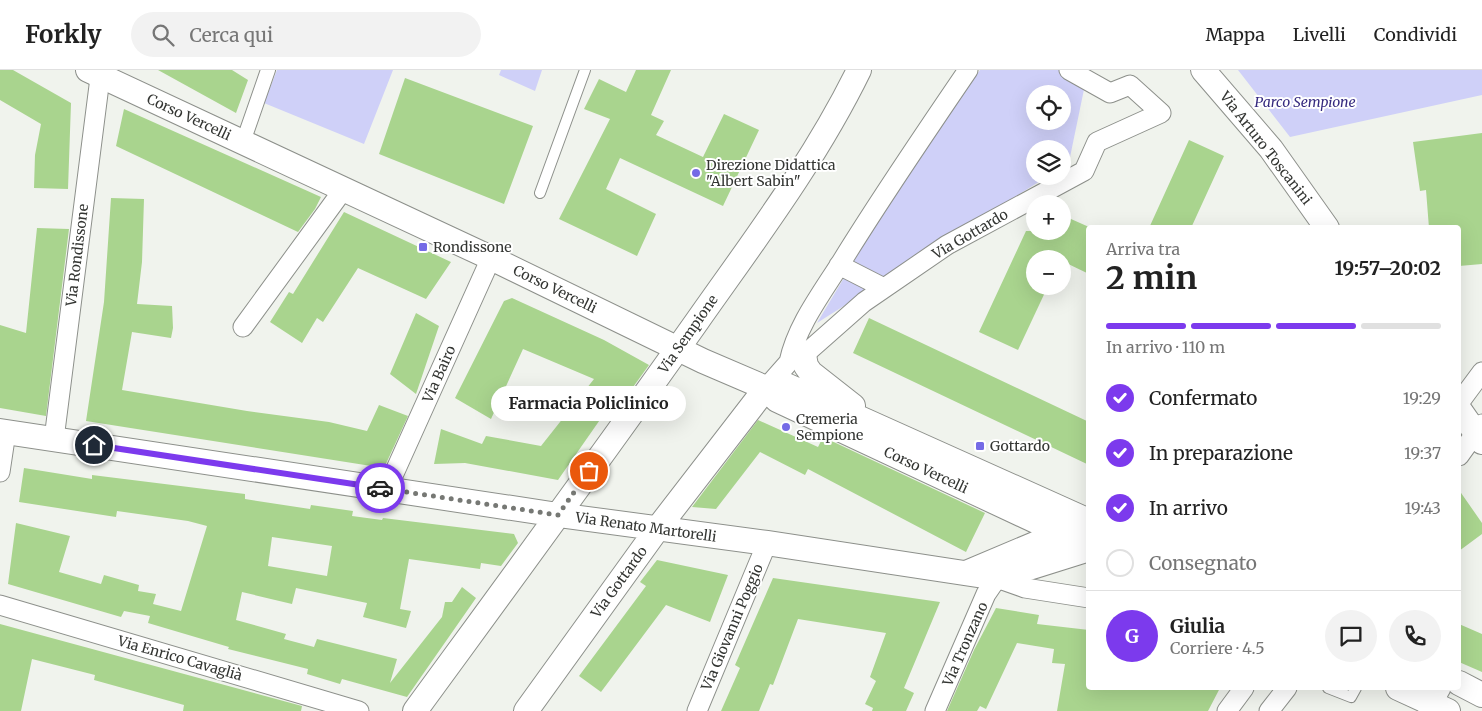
<!DOCTYPE html>
<html lang="it">
<head>
<meta charset="utf-8">
<style>
  :root { --surface:#fff; --page:#f2f2f2; --text:#222; --muted:#767676; --line:#e0e0e0; --accent:#7c3aed }
  body { margin:0; font-family:Merriweather,serif; background:var(--page); color:var(--text); height:100vh; display:flex; flex-direction:column; font-size:19px; white-space:nowrap }
  * { box-sizing:border-box; margin:0 }
  p { font-size:16px; color:var(--muted) }
  .icon { flex:none; width:28px; height:28px; fill:none; stroke:currentColor; stroke-width:2; stroke-linecap:round; stroke-linejoin:round }
  .map { position:relative; flex:1; overflow:hidden }
  .sheet { position:absolute; left:1086px; top:155px; width:375px; height:465px; display:flex; flex-direction:column; background:var(--surface); border-radius:5px; box-shadow:0 5px 20px #0002 }
  .sheet>* { flex:none }
  .fabs { position:absolute; left:1026px; top:15px; display:grid; gap:10px }
  .fabs a { display:grid; place-items:center; width:45px; height:45px; border-radius:50%; background:var(--surface); box-shadow:0 5px 20px #0002; font-size:25px }
  .pin { position:absolute; display:grid; place-items:center; width:42px; height:42px; color:#fff; margin:-21px; border:2px solid #fff; border-radius:50%; box-shadow:0 1px 5px #0007 }
  .courier { position:absolute; display:grid; place-items:center; width:50px; height:50px; margin:-25px; border:4px solid #7c3aed; border-radius:50%; background:#fff; color:#222; box-shadow:0 1px 6px #0007 }
  .bubble { position:absolute; height:35px; border-radius:18px; background:var(--surface); box-shadow:0 5px 20px #0002; font-size:16px; font-weight:700; line-height:35px; text-align:center }
  .overview em { font-style:normal; font-weight:700 }
  .overview div { display:flex; flex-direction:column-reverse }
  .overview { display:flex; align-items:center; justify-content:space-between; height:85px; padding:0 20px }
  h1 { font-size:32px; font-weight:700; line-height:38px }
  .bar { display:grid; grid-template-columns:repeat(4,1fr); gap:8px 5px; align-content:center; height:60px; padding:0 20px }
  .bar i { height:6px; border-radius:4px; background:var(--line) }
  .bar .selected { background:var(--accent) }
  .bar p { grid-column:span 4 }
  .line { display:flex; align-items:center; gap:12px; padding:0 20px; border-top:1px solid var(--line) }
  .line div { flex:1 }
  .round { display:grid; place-items:center; flex:none; width:52px; height:52px; border-radius:26px; background:var(--page) }
  ol { padding:0 20px; list-style:none }
  li { display:flex; align-items:center; gap:15px; height:55px }
  li p { margin-inline-start:auto }
  li .icon { padding:5px; border-radius:50%; background:var(--accent); color:#fff; stroke-width:4 }
  li:last-child { color:var(--muted) }
  li i { width:28px; height:28px; border:2px solid var(--line); border-radius:50% }
  header { display:flex; align-items:center; gap:30px; box-sizing:border-box; height:70px; padding:0 25px; background:var(--surface); border-bottom:1px solid var(--line) }
  header strong { font-size:24px }
  nav { display:flex; gap:28px; margin-inline-start:auto; font-size:18px }
  .search { width:350px; height:45px; background:var(--page); display:flex; align-items:center; gap:12px; box-sizing:border-box; padding:0 18px; border-radius:28px; color:var(--muted); font-size:19px }
  .map>svg:first-child { display:block }
  .green { fill:#cfd0f8; fill-rule:evenodd }
  .building { fill:#a9d48e; fill-rule:evenodd }
  .lines { fill:none; stroke-linecap:round; stroke-linejoin:round }
  .service-casing { stroke:#8d908b; stroke-width:12 }
  .pedestrian-casing { stroke:#8d908b; stroke-width:16 }
  .minor-casing { stroke:#8d908b; stroke-width:21 }
  .tertiary-casing { stroke:#8d908b; stroke-width:26 }
  .service { stroke:#fff; stroke-width:10 }
  .pedestrian { stroke:#fff; stroke-width:14 }
  .minor { stroke:#fff; stroke-width:19 }
  .tertiary { stroke:#fff; stroke-width:24 }
  .done { stroke:#767874; stroke-width:5; stroke-dasharray:0 9 }
  .route { stroke:#7c3aed; stroke-width:6 }
  .poi-dot { fill:#756be6; stroke:#fff; stroke-width:2 }
  .labels { text-anchor:middle; dominant-baseline:central; stroke-width:4; stroke-linejoin:round; paint-order:stroke }
  .park-label { font-size:14px; font-style:italic; fill:#362b7f; stroke:#fff }
  .street-label { font-size:14px; fill:#343633; stroke:#fff }
  .poi-label { font-size:14px; fill:#343633; stroke:#fff; text-anchor:start }
</style>
</head>
<body>
<header>
<strong>Forkly</strong>
<div class="search"><svg class="icon" aria-label="search" viewBox="0 0 24 24"><circle cx="10" cy="10" r="6"/><path d="M15 15l6 6"/></svg>Cerca qui</div>
<nav><a>Mappa</a><a>Livelli</a><a>Condividi</a></nav>
</header>
<div class="map">
<svg width="1482" height="641" viewBox="0 0 1482 641">
  <rect width="100%" height="100%" fill="#f0f3ed"/>
  <path class="green" d="M 277,0 L 393,0 L 364,74 L 264,33 Z
    M 501,0 L 542,0 L 535,21 L 499,5 Z
    M 980,0 L 1088,0 L 1069,92 L 1063,97 L 1062,79 L 1035,79 L 1035,106 L 1048,106 L 817,253 L 903,109 ZM 1035,24 L 1062,24 L 1062,51 L 1035,51 Z
    M 1238,0 L 1482,0 L 1482,25 L 1290,67 Z"/>
  <path class="building" d="M 0,0 L 13,0 L 71,33 L 68,119 L 34,118 L 35,85 L 41,54 L 0,30 Z
    M 158,0 L 232,0 L 248,10 L 236,43 Z
    M 636,0 L 671,0 L 651,45 L 664,51 L 656,65 L 703,87 L 724,44 L 759,60 L 723,136 L 620,88 L 606,119 L 656,144 L 637,186 L 559,149 L 610,49 L 584,39 L 599,9 L 626,22 Z
    M 405,8 L 533,56 L 504,134 L 379,84 Z
    M 124,39 L 321,127 L 315,139 L 298,162 L 116,76 Z
    M 1482,63 L 1482,194 L 1459,196 L 1459,158 L 1429,158 L 1426,120 L 1420,121 L 1413,72 Z
    M 1189,70 L 1224,86 L 1191,158 L 1149,158 Z
    M 111,128 L 144,129 L 142,192 L 137,234 L 172,236 L 173,258 L 171,268 L 132,262 L 122,320 L 247,341 L 329,352 L 367,361 L 379,335 L 408,346 L 384,398 L 86,351 L 104,232 Z
    M 344,142 L 451,192 L 426,229 L 358,198 L 323,252 L 317,248 L 302,273 L 270,252 L 289,222 L 293,224 Z
    M 1062,145 L 1089,157 L 1089,204 L 1062,191 L 1062,189 L 1035,189 L 1035,216 L 1048,216 L 1018,280 L 979,262 L 1026,161 L 1062,161 Z
    M 37,158 L 69,159 L 46,346 L 0,338 L 0,255 L 26,263 Z
    M 512,228 L 604,270 L 649,295 L 628,324 L 620,321 L 558,410 L 465,393 L 434,394 L 441,359 L 482,374 L 486,366 L 541,376 L 594,309 L 523,279 L 491,349 L 455,328 L 504,231 Z
    M 416,243 L 439,256 L 416,324 L 390,304 Z
    M 869,248 L 1089,352 L 1089,395 L 853,283 Z
    M 758,350 L 818,377 L 823,367 L 985,443 L 966,482 L 808,399 L 805,405 L 760,382 L 716,439 L 692,437 Z
    M 24,398 L 92,409 L 92,405 L 245,424 L 245,429 L 310,439 L 311,435 L 353,441 L 352,446 L 382,450 L 383,448 L 514,464 L 518,473 L 501,496 L 481,493 L 480,499 L 409,489 L 400,539 L 411,541 L 406,558 L 363,547 L 367,533 L 296,518 L 292,534 L 242,522 L 236,550 L 286,564 L 284,569 L 314,577 L 317,569 L 397,589 L 390,613 L 442,547 L 445,532 L 452,532 L 462,517 L 476,528 L 407,627 L 342,609 L 340,614 L 307,604 L 308,599 L 228,579 L 229,577 L 148,553 L 150,546 L 124,541 L 121,547 L 8,514 L 16,453 L 70,466 L 59,502 L 101,514 L 104,505 L 139,515 L 138,521 L 156,524 L 153,534 L 181,541 L 207,456 L 188,451 L 117,441 L 116,447 L 19,432 ZM 272,467 L 332,476 L 327,506 L 268,496 Z
    M 1459,420 L 1482,453 L 1482,464 L 1459,481 Z
    M 657,490 L 728,505 L 710,552 L 666,535 L 601,622 L 579,606 L 646,516 L 640,512 Z
    M 773,508 L 940,532 L 904,618 L 914,623 L 906,641 L 872,641 L 873,638 L 865,634 L 876,611 L 870,607 L 886,563 L 798,549 L 773,615 L 770,614 L 759,641 L 721,641 L 740,598 L 735,595 Z
    M 996,538 L 1039,545 L 1037,554 L 1089,560 L 1089,618 L 1220,618 L 1208,641 L 1057,641 L 1065,594 L 1052,593 L 1054,579 L 1017,573 L 986,639 L 980,636 L 977,641 L 947,641 L 974,580 Z
    M 0,554 L 302,636 L 301,641 L 183,641 L 184,635 L 94,610 L 95,605 L 32,589 L 21,641 L 0,641 Z
    M 1459,554 L 1482,564 L 1482,602 L 1459,592 Z"/>
  <g class="lines">
    <g class="service-casing">
      <path id="service" d="M 540,123 L 585,0
        M 1328,618 L 1351,627 L 1356,618"/>
    </g>
    <g class="pedestrian-casing">
      <path id="pedestrian" d="M 243,72 L 268,0"/>
    </g>
    <g class="minor-casing">
      <path id="minor" d="M 839,195 L 884,218
        M 243,257 L 343,120
        M 789,292 C 797,255 822,223 842,191 C 882,126 925,63 968,0
        M 766,318 L 789,292 L 804,285 L 864,232 L 947,175 L 1084,101 L 1097,72 L 1161,43 L 1130,15 L 1110,23 L 1069,0
        M 1459,333 L 1482,302
        M 54,369 L 101,0
        M 1459,386 L 1482,354
        M 0,402 L 6,362
        M 387,419 L 491,188
        M 0,535 L 359,641
        M 697,641 L 767,473
        M 935,641 L 986,524 L 997,508 L 1025,518 L 1089,528
        M 1227,641 L 1244,618
        M 1269,641 L 1287,618
        M 1428,641 L 1441,618"/>
    </g>
    <g class="tertiary-casing">
      <path id="tertiary" d="M 88,0 L 491,188 L 703,291 L 766,318 L 777,330 L 1089,476
        M 1203,0 L 1271,79 L 1327,158
        M 804,285 L 806,296 L 811,303 L 853,336
        M 766,318 L 786,315 L 1089,451
        M 1459,339 L 1482,372
        M 0,361 L 558,445 L 767,473 L 997,508 L 1089,479
        M 966,503 L 1061,463 L 1069,457
        M 1459,613 L 1482,625
        M 1398,618 L 1448,641
        M 415,641 C 510,511 605,382 698,250 C 755,169 815,90 859,0
        M 526,641 L 658,458 L 766,318"/>
    </g>
    <use href="#service" class="service"/>
    <use href="#pedestrian" class="pedestrian"/>
    <use href="#minor" class="minor"/>
    <use href="#tertiary" class="tertiary"/>
  </g>
  <g class="lines">
    <path class="done" d="M 380,418 L 558,445 L 589,401"/>
    <path class="route" d="M 94,375 L 380,418"/>
  </g>
  <g class="poi-dot">
    <circle cx="696" cy="103" r="5"/>
    <rect x="418" y="172" width="10" height="10" rx="2.5"/>
    <circle cx="786" cy="357" r="5"/>
    <rect x="975" y="371" width="10" height="10" rx="2.5"/>
  </g>
  <g class="labels">
    <g class="park-label">
      <text x="1305" y="32">Parco Sempione</text>
    </g>
    <g class="street-label">
      <text transform="translate(189 47) rotate(25)">Corso Vercelli</text>
      <text transform="translate(1266 78) rotate(52)">Via Arturo Toscanini</text>
      <text transform="translate(970 164) rotate(-30)">Via Gottardo</text>
      <text transform="translate(77 185) rotate(-83)">Via Rondissone</text>
      <text transform="translate(555 219) rotate(26)">Corso Vercelli</text>
      <text transform="translate(688 264) rotate(-55)">Via Sempione</text>
      <text transform="translate(439 304) rotate(-66)">Via Bairo</text>
      <text transform="translate(926 400) rotate(25)">Corso Vercelli</text>
      <text transform="translate(646 457) rotate(8)">Via Renato Martorelli</text>
      <text transform="translate(619 512) rotate(-54)">Via Gottardo</text>
      <text transform="translate(732 557) rotate(-67)">Via Giovanni Poggio</text>
      <text transform="translate(965 574) rotate(-66)">Via Tronzano</text>
      <text transform="translate(180 588) rotate(16)">Via Enrico Cavaglià</text>
    </g>
    <g class="poi-label">
      <text x="706" y="95">Direzione Didattica<tspan x="706" dy="16">"Albert Sabin"</tspan></text>
      <text x="433" y="177">Rondissone</text>
      <text x="796" y="349">Cremeria<tspan x="796" dy="16">Sempione</tspan></text>
      <text x="990" y="376">Gottardo</text>
    </g>
  </g>
</svg>
<div class="fabs">
<a><svg class="icon" aria-label="locate" viewBox="0 0 24 24"><circle cx="12" cy="12" r="6"/><path d="M12 2v4M12 18v4M2 12h4M18 12h4"/></svg></a>
<a><svg class="icon" aria-label="layers" viewBox="0 0 24 24"><path d="M12 4l9 5-9 5-9-5zM3 14l9 5 9-5"/></svg></a>
<a>+</a>
<a>−</a>
</div>
<div class="pin" style="left:589px;top:401px;background:#ea580c"><svg class="icon" aria-label="bag" viewBox="0 0 24 24"><path d="M5 8h14l-1 12H6zM9 8a3 3 0 0 1 6 0"/></svg></div>
<div class="pin" style="left:94px;top:375px;background:#1f2937"><svg class="icon" aria-label="home" viewBox="0 0 24 24"><path d="M3 11l9-7 9 7M6 9v11h12V9"/></svg></div>
<div class="courier" style="left:380px;top:418px"><svg class="icon" aria-label="car" viewBox="0 0 24 24"><path d="M5 17H2v-5l4-1 3-4h7l3 4 3 1v5h-3M9 17h6M6 11h13"/><circle cx="7" cy="17" r="2"/><circle cx="17" cy="17" r="2"/></svg></div>
<div class="bubble" style="left:491px;top:316px;width:195px">Farmacia Policlinico</div>
<section class="sheet">
<div class="overview"><div><h1>2 min</h1><p>Arriva tra</p></div><em>19:57–20:02</em></div>
<div class="bar"><i class="selected"></i><i class="selected"></i><i class="selected"></i><i></i><p>In arrivo · 110 m</p></div>
<ol>
<li><svg class="icon" aria-label="check" viewBox="0 0 24 24"><path d="M5 12l5 5 9-10"/></svg>Confermato<p>19:29</p></li>
<li><svg class="icon" aria-label="check" viewBox="0 0 24 24"><path d="M5 12l5 5 9-10"/></svg>In preparazione<p>19:37</p></li>
<li><svg class="icon" aria-label="check" viewBox="0 0 24 24"><path d="M5 12l5 5 9-10"/></svg>In arrivo<p>19:43</p></li>
<li><i></i>Consegnato</li>
</ol>
<div class="line" style="height:90px"><b class="round" style="background:var(--accent);color:#fff">G</b><div><b>Giulia</b><p>Corriere · 4.5</p></div><a class="round"><svg class="icon" aria-label="chat" viewBox="0 0 24 24"><path d="M4 5h16v11H9l-5 4z"/></svg></a><a class="round"><svg class="icon" aria-label="phone" viewBox="0 0 24 24"><path d="M5 4h4l2 5-3 2q2 4 5 5l2-3 5 2v4C11 20 4 13 5 4z"/></svg></a></div>
</section>
</div>
</body>
</html>
